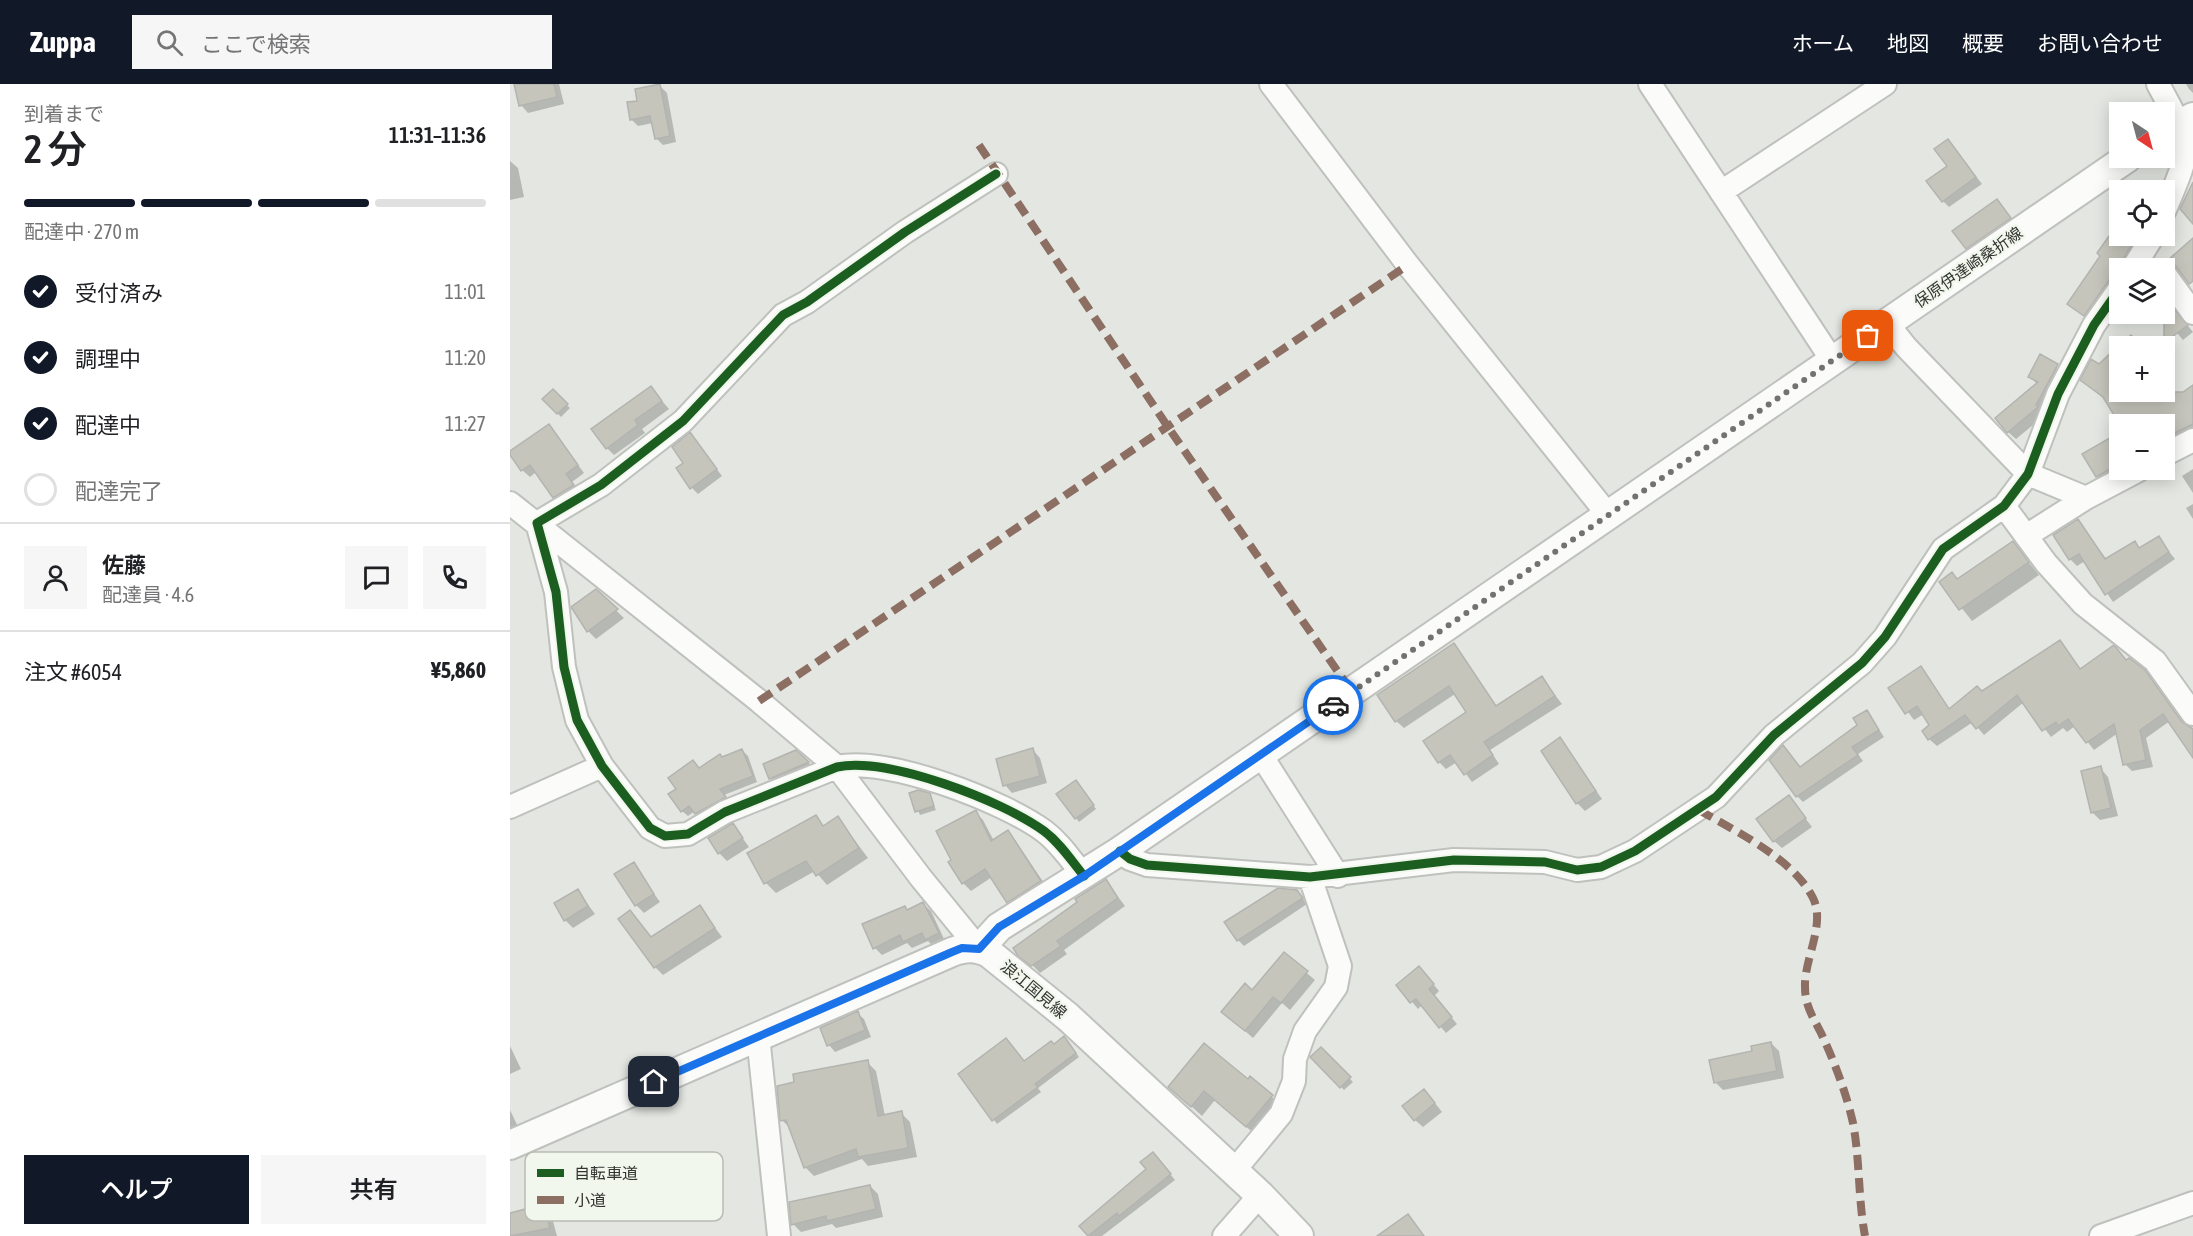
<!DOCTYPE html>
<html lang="ja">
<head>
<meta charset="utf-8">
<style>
  :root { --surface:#fff; --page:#f6f6f6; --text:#202124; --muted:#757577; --line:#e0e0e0; --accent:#111827 }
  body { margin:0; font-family:"Asap Condensed","Noto Sans JP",sans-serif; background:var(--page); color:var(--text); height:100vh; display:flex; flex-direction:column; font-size:22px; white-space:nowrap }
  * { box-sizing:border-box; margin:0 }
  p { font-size:20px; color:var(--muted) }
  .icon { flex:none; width:33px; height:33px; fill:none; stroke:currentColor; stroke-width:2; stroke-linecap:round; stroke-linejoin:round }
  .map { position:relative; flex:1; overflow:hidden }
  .sheet { display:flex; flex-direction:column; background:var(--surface); width:510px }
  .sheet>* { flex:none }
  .needle { width:39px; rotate:144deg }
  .fabs { position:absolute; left:1599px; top:18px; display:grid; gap:12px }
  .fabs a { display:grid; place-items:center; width:66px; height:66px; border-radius:0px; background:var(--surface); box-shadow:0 3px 15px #0003; font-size:30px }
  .pin { position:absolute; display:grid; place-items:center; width:51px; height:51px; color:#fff; margin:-26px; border-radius:12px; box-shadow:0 3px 9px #0006 }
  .courier { position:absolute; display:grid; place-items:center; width:60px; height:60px; margin:-30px; border:4px solid #1a73e8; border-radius:50%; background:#fff; color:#222; box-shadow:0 2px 8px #0007 }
  .summary em { font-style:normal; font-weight:600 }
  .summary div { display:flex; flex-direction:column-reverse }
  .summary { display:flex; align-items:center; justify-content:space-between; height:102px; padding:0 24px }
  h1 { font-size:39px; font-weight:600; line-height:45px }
  .bar { display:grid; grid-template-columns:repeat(4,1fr); gap:9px 6px; align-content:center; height:72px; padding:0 24px }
  .bar i { height:8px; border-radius:4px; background:var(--line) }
  .bar .current { background:var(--accent) }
  .bar p { grid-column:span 4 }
  .line { display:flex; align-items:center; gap:15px; padding:0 24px; border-top:2px solid var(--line) }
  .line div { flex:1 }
  .round { display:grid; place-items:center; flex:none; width:63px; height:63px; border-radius:0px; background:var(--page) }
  ol { padding:0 24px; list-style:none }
  li { display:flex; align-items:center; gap:18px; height:66px }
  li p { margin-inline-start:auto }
  li .icon { padding:6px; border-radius:50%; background:var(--accent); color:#fff; stroke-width:4 }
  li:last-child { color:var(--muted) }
  li i { width:33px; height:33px; border:3px solid var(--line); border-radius:50% }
  .action { display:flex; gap:12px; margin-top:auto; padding:12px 24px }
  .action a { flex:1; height:69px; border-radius:0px; background:var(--accent); color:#fff; font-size:24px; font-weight:600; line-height:69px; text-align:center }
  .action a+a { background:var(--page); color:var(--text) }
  header { display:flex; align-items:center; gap:36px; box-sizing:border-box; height:84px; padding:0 30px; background:var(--accent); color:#fff }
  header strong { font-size:28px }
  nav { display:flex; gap:33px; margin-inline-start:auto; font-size:21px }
  .search { width:420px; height:54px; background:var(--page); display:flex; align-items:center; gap:15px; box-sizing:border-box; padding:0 21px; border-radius:0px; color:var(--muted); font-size:22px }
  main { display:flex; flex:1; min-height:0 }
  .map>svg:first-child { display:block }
  .shadow { fill:#0003 }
  .building { fill:#c5c5bc; stroke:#b3b4b0; stroke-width:1.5 }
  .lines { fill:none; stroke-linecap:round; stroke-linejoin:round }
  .minor-casing { stroke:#bfc1bd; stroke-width:26 }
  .major-casing { stroke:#bfc1bd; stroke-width:32 }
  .minor { stroke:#fbfbfa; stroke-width:22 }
  .major { stroke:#fbfbfa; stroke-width:28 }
  .quiet { stroke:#8d6e63; stroke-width:8; stroke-dasharray:15 8; stroke-linecap:butt }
  .cycleway-casing { stroke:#f1f7ed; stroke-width:13 }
  .cycleway { stroke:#1b5e20; stroke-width:9 }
  .done { stroke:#70736e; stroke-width:6; stroke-dasharray:0 10.8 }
  .route { stroke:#1a73e8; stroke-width:8 }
  .labels { text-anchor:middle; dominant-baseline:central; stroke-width:4.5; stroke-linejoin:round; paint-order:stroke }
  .street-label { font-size:16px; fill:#323430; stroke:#f1f7ed }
  .key { fill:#f1f7ed; stroke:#b8bcb4; stroke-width:1.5 }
  .key-label { font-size:16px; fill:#323430 }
</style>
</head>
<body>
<header>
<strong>Zuppa</strong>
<div class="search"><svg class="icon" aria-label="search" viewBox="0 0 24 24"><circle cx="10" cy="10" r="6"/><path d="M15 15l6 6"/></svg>ここで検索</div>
<nav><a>ホーム</a><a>地図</a><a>概要</a><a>お問い合わせ</a></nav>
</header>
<main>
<section class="sheet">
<div class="summary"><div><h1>2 分</h1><p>到着まで</p></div><em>11:31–11:36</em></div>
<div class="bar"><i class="current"></i><i class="current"></i><i class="current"></i><i></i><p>配達中 · 270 m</p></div>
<ol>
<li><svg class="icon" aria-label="check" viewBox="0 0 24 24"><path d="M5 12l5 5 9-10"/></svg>受付済み<p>11:01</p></li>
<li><svg class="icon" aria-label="check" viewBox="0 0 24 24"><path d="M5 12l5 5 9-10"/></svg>調理中<p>11:20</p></li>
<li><svg class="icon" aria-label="check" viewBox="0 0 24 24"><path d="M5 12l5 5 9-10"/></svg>配達中<p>11:27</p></li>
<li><i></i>配達完了</li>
</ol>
<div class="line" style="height:108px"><a class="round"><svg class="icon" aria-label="person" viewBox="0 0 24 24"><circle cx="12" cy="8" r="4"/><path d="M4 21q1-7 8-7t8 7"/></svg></a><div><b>佐藤</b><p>配達員 · 4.6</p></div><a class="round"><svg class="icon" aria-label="chat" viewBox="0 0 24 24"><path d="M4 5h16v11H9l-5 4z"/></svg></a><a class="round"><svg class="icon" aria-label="phone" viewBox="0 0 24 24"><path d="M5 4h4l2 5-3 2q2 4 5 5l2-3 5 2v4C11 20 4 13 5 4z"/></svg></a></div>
<div class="line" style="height:78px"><div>注文 #6054</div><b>¥5,860</b></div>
<div class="action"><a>ヘルプ</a><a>共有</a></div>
</section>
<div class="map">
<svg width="1683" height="1152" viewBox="0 0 1683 1152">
  <rect width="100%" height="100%" fill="#e4e7e1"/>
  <path class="shadow" d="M 6,0 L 49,0 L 54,20 L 18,29 L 11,21 Z
    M 1676,0 L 1683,0 L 1683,9 L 1679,5 Z
    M 150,2 L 157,9 L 166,58 L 153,61 L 146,54 L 143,39 L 128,42 L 121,35 L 129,18 Z
    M 1438,57 L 1472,100 L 1439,123 L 1433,117 L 1439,82 Z
    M 0,77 L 8,84 L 14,113 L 0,116 Z
    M 1487,117 L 1507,142 L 1464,172 L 1457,164 Z
    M 1610,139 L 1610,152 L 1636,152 L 1619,184 L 1610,184 L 1610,201 L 1582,238 L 1559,220 L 1592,172 L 1589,169 Z
    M 1654,212 L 1683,248 L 1673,256 L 1651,230 L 1654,230 Z
    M 1621,250 L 1633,262 L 1610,262 L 1610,308 L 1650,308 L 1655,320 L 1683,303 L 1683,351 L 1654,365 L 1654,340 L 1611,340 L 1596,316 L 1572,296 Z
    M 1531,272 L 1555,289 L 1534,332 L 1506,355 L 1498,348 L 1527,300 L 1519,292 Z
    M 141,304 L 159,325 L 132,345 L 135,349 L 104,371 L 97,364 Z
    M 43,307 L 60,324 L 51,333 L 34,315 Z
    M 39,341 L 74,389 L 62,398 L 70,409 L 51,420 L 26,388 L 20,393 L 12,386 Z
    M 180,350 L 212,392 L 188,410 L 182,404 L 175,379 Z
    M 1610,350 L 1610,386 L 1594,399 L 1587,392 Z
    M 1683,385 L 1683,409 L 1672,392 Z
    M 1683,420 L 1683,435 L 1676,424 Z
    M 1568,437 L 1597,476 L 1625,459 L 1631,465 L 1648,454 L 1665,475 L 1603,518 L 1575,477 L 1567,482 L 1560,475 Z
    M 1503,459 L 1529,491 L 1462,537 L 1431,498 L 1448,496 Z
    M 86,507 L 114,534 L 86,555 L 78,547 Z
    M 1550,558 L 1571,586 L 1616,577 L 1634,588 L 1675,641 L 1683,647 L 1683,668 L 1660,637 L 1636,654 L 1643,683 L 1622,687 L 1615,680 L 1608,649 L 1584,666 L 1565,642 L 1557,648 L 1553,644 L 1541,653 L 1514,618 L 1474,651 L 1463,638 L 1427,662 L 1419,655 L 1421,641 L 1414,630 L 1404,636 L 1380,604 L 1411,584 L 1440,626 L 1472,609 Z
    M 944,561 L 987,623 L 1032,594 L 1052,620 L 980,666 L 989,680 L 962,698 L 947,678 L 936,685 L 929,678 L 959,628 L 945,610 L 894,644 L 886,637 Z
    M 1357,627 L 1374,653 L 1348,670 L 1353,677 L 1293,718 L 1287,712 L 1291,685 L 1349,641 Z
    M 1050,655 L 1092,715 L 1075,727 L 1067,719 Z
    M 232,666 L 238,672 L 247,698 L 214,711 L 220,719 L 192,735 L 185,727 L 178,732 L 172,727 L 190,686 Z
    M 523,666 L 530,674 L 537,699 L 502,709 L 495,701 Z
    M 298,678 L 305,685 L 268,702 L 261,695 L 255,681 Z
    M 1591,685 L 1598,693 L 1608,732 L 1590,736 L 1582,728 Z
    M 569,701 L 586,725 L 569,738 L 548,710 Z
    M 401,710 L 419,711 L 426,726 L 410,731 Z
    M 1279,713 L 1302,743 L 1272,764 L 1264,757 Z
    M 465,728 L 473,736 L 484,757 L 497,748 L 505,756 L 538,805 L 506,825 L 482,793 L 461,807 L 453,799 L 443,777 Z
    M 306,733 L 315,743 L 328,734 L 358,774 L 317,801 L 305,787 L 266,809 L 256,799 Z
    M 223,741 L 239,763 L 217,777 L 209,769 Z
    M 123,780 L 150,818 L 134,829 L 126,821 Z
    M 596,797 L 615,822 L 554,866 L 557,870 L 530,889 L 506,864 Z
    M 68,807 L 85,830 L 63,844 L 55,836 Z
    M 787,807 L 797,820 L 734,862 L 728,856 Z
    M 413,820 L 421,827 L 435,857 L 424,863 L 418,857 L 402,864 L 397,859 L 372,871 L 365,864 L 395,823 L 398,827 Z
    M 190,823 L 212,853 L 153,891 L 145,883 L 120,828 L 142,854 Z
    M 774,870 L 805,896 L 780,926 L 772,919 L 743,954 L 721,935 Z
    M 915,890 L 929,907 L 924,912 L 947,940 L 936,949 L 912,921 L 908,925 L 888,901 Z
    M 347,929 L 354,935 L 361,953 L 325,968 L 319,961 Z
    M 558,958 L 569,973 L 528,1004 L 531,1008 L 487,1040 L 450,990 L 514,979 L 544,962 Z
    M 1261,959 L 1269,967 L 1274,994 L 1213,1006 L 1205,998 L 1244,968 Z
    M 0,962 L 11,985 L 0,990 Z
    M 811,965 L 843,998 L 834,1006 L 802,973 Z
    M 357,978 L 366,987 L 375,1032 L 391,1029 L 400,1038 L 407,1073 L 358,1082 L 352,1075 L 304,1092 L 295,1083 L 282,1046 L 272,1036 Z
    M 740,994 L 772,1022 L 747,1052 L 705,1016 L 692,1032 L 660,1003 L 738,997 Z
    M 921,1014 L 932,1028 L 913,1043 L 905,1036 Z
    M 0,1026 L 11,1049 L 0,1054 Z
    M 648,1075 L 665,1096 L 592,1152 L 580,1152 L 571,1142 Z
    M 360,1102 L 368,1110 L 373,1133 L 326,1144 L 322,1140 L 291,1148 L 283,1140 Z
    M 33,1122 L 41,1130 L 47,1152 L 2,1152 L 0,1131 Z"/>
  <path class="building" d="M 4,0 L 44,0 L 47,13 L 9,22 Z
    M 150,0 L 160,52 L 145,55 L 140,32 L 120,36 L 117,18 L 127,17 L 125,5 Z
    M 1438,55 L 1466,93 L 1432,118 L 1416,97 L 1437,82 L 1424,65 Z
    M 1683,98 L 1683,140 L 1670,125 Z
    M 1487,115 L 1501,134 L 1456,165 L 1442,147 Z
    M 1599,152 L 1627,152 L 1612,177 L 1610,186 L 1599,196 L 1574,232 L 1557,220 L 1590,172 L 1587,169 Z
    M 1683,154 L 1683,197 L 1679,200 L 1665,181 L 1658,176 Z
    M 1654,213 L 1678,241 L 1654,259 Z
    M 1610,260 L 1610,308 L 1673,308 L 1683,301 L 1683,340 L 1654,354 L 1654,340 L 1610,341 L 1593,313 L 1570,296 L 1581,275 L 1589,280 Z
    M 1530,270 L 1548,280 L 1526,321 L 1528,323 L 1497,349 L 1485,334 L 1528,298 L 1518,293 Z
    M 141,302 L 152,317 L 125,336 L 128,341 L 96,365 L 81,345 Z
    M 43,305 L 58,320 L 47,330 L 32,315 Z
    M 39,340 L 68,381 L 56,390 L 64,401 L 43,414 L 20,381 L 11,387 L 0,371 L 0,367 Z
    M 180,348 L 207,385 L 180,405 L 166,384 L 173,379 L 162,363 Z
    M 1610,348 L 1610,379 L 1586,393 L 1572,370 Z
    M 1568,435 L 1595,475 L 1625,457 L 1629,464 L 1649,452 L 1659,468 L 1595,511 L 1569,470 L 1559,476 L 1543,451 Z
    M 1503,457 L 1519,478 L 1449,526 L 1429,498 L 1442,488 L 1447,495 Z
    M 86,505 L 108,525 L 77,548 L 61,523 Z
    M 1550,556 L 1570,585 L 1604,561 L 1616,576 L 1619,574 L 1635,586 L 1672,638 L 1683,645 L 1683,674 L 1653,630 L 1630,646 L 1636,676 L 1613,681 L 1604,640 L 1576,659 L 1558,635 L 1548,642 L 1546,638 L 1532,647 L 1507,611 L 1466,645 L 1455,631 L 1418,656 L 1412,647 L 1419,641 L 1407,622 L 1395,630 L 1378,604 L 1411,582 L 1439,625 L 1467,602 L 1472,607 Z
    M 944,559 L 986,622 L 1032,592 L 1045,612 L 974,658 L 983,671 L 954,691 L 940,671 L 928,679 L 913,657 L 956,628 L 939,602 L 885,638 L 867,611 Z
    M 1357,626 L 1369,646 L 1342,663 L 1348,671 L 1286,713 L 1259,676 L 1273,661 L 1290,683 L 1347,641 L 1343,634 Z
    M 1050,653 L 1086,707 L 1066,720 L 1031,667 Z
    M 523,664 L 530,692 L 493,702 L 486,675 Z
    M 232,665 L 243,692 L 210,705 L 216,713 L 185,730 L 179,722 L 171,728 L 158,710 L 166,705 L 158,694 L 183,676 L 189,684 L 210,670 L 212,673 Z
    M 286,666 L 299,678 L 259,695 L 253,680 Z
    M 1591,682 L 1601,724 L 1581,729 L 1571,687 Z
    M 566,696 L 584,721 L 565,735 L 546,710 Z
    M 408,706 L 420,709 L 424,722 L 405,728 L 399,709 Z
    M 1279,711 L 1296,734 L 1263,758 L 1246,735 Z
    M 466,726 L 481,757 L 498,746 L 531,797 L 497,819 L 475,785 L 452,800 L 438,778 L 441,776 L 426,747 Z
    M 306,731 L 313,742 L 328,732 L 349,764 L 306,792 L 296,777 L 254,800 L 237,769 Z
    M 223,739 L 233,754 L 208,770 L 198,754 Z
    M 124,778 L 144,810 L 125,822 L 104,790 Z
    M 596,795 L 608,814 L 547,857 L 551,862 L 521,882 L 508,872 L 503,864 L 567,818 L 565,815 Z
    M 768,804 L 787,806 L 793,814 L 727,857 L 714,838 Z
    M 68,805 L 78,822 L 54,837 L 44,819 Z
    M 413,818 L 429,849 L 415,856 L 412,849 L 393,858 L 390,851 L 363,865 L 352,840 L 395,822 L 397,826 Z
    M 190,821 L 205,844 L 144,884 L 108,835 L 120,826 L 141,853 Z
    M 774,868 L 798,887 L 771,919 L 763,913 L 735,947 L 711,928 L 735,899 L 742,906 Z
    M 909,882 L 924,900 L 919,905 L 942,933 L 929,944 L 906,915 L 900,919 L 886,901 Z
    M 348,927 L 355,946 L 317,962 L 310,944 Z
    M 554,952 L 566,969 L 525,1000 L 528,1003 L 482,1037 L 448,990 L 496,954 L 514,977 L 541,957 L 544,960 Z
    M 1261,958 L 1267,987 L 1204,999 L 1199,976 L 1242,967 L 1241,962 Z
    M 694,959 L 738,995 L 740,992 L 763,1011 L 736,1043 L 694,1007 L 681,1023 L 658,1003 Z
    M 811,963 L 841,993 L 830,1004 L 800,973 Z
    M 358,976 L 368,1032 L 392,1027 L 398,1064 L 348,1073 L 346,1065 L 294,1084 L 276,1036 L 270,1037 L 267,1002 L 284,998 L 283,990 Z
    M 914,1005 L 925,1019 L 904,1037 L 892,1022 Z
    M 643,1068 L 661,1090 L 609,1132 L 607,1129 L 578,1152 L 569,1142 L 636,1085 L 630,1078 Z
    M 360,1101 L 366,1125 L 317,1137 L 316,1132 L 281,1141 L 279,1118 Z
    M 34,1120 L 40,1144 L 0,1152 L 0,1129 Z
    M 898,1130 L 914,1152 L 867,1152 Z"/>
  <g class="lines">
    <g class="minor-casing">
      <path id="minor" d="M 761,0 L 898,181 L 1099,432
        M 1140,0 L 1322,276
        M 1648,0 C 1683,65 1683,59 1654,128
        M 486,90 L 395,148 L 297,218 L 273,231 L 173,337 L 91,401 L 27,439 L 46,508 L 54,583 L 67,636 L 92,682 L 140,744 L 155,752 L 178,750 L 215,728 L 327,683 C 377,672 493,717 534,747 C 550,759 561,776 574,792
        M 1211,108 L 1375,0
        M 1623,184 L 1643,152
        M 1654,189 L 1683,229
        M 1377,239 L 1396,263 L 1518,390 L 1576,414 L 1629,386
        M 1654,371 L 1683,356
        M 0,419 L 249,617 L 327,683 L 411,794 L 469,865
        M 1494,422 L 1536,479 L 1573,520 L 1645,577 L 1683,630
        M 1516,452 L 1576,414
        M 751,671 L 828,792
        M 0,723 L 92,682
        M 610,767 L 620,775 L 637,781 L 800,793 L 944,776 L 1035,778 L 1067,786 L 1091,783 L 1125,767 L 1206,713 L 1264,651 L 1352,579 L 1375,553 L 1433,465 L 1494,422 L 1518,390 L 1548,310 L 1584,241 L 1610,204
        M 248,952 L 269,1152
        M 723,1088 L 771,1030 L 784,997 L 785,975 L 795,947 L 826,903 L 830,882 L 800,793
        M 714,1152 L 750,1111
        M 1591,1152 L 1683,1119"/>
    </g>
    <g class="major-casing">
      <path id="major" d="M 1654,49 L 1683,33
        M 469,865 L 489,843 L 610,767 L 1617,74
        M 0,1061 L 442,868 C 456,863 466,863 479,869 L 558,933 L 750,1111 L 789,1152"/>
    </g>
    <use href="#minor" class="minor"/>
    <use href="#major" class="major"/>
    <path class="quiet" d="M 469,61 L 658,343 L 842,608
      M 249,617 L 898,181
      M 1189,726 C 1225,747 1284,775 1303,814 C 1316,840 1294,875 1295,903 C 1295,922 1303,933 1311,949 C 1324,977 1336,1008 1343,1039 C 1350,1076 1348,1115 1355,1152"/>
    <g class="cycleway-casing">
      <path id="cycleway" d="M 486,90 L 395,148 L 297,218 L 273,231 L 173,337 L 91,401 L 27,439 L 46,508 L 54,583 L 67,636 L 92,682 L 140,744 L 155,752 L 178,750 L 215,728 L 327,683 C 377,672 493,717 534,747 C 550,759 561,776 574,792
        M 610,767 L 620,775 L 637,781 L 800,793 L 944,776 L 1035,778 L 1067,786 L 1091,783 L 1125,767 L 1206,713 L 1264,651 L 1352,579 L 1375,553 L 1433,465 L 1494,422 L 1518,390 L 1548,310 L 1584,241 L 1610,204"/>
    </g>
    <use href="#cycleway" class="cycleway"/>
  </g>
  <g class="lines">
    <path class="done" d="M 823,621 L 1358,252"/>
    <path class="route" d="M 144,998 L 442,868 L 452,864 L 469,865 L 489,843 L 574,792 L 823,621"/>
  </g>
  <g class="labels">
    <g class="street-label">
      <text transform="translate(1458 183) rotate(-35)">保原伊達崎桑折線</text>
      <text transform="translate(524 905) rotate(40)">浪江国見線</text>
    </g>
  </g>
  <rect x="15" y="1068" width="198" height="69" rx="9" class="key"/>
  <rect x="27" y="1085" width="27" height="8" fill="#1b5e20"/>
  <rect x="27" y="1112" width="27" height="8" fill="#8d6e63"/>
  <g class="key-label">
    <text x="64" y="1095">自転車道</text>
    <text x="64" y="1122">小道</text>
  </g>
</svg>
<div class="fabs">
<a><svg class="needle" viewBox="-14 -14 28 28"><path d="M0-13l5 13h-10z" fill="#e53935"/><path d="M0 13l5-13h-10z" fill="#757577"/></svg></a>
<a><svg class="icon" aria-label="locate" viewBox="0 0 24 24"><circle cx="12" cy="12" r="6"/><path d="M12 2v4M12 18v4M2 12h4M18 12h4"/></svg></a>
<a><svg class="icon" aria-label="layers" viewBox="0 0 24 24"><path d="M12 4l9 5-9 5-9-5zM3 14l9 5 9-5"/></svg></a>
<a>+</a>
<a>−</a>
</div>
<div class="pin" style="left:1358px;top:252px;background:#ea580c"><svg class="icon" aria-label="bag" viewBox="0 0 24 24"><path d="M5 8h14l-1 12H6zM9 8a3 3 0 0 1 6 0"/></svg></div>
<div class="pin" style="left:144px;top:998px;background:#1f2937"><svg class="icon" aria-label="home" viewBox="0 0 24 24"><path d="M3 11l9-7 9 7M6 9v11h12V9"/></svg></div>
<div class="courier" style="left:823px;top:621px"><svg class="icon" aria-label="car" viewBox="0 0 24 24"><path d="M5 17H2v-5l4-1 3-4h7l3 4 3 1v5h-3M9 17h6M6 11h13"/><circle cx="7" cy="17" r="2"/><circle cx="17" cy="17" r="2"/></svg></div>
</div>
</main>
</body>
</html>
